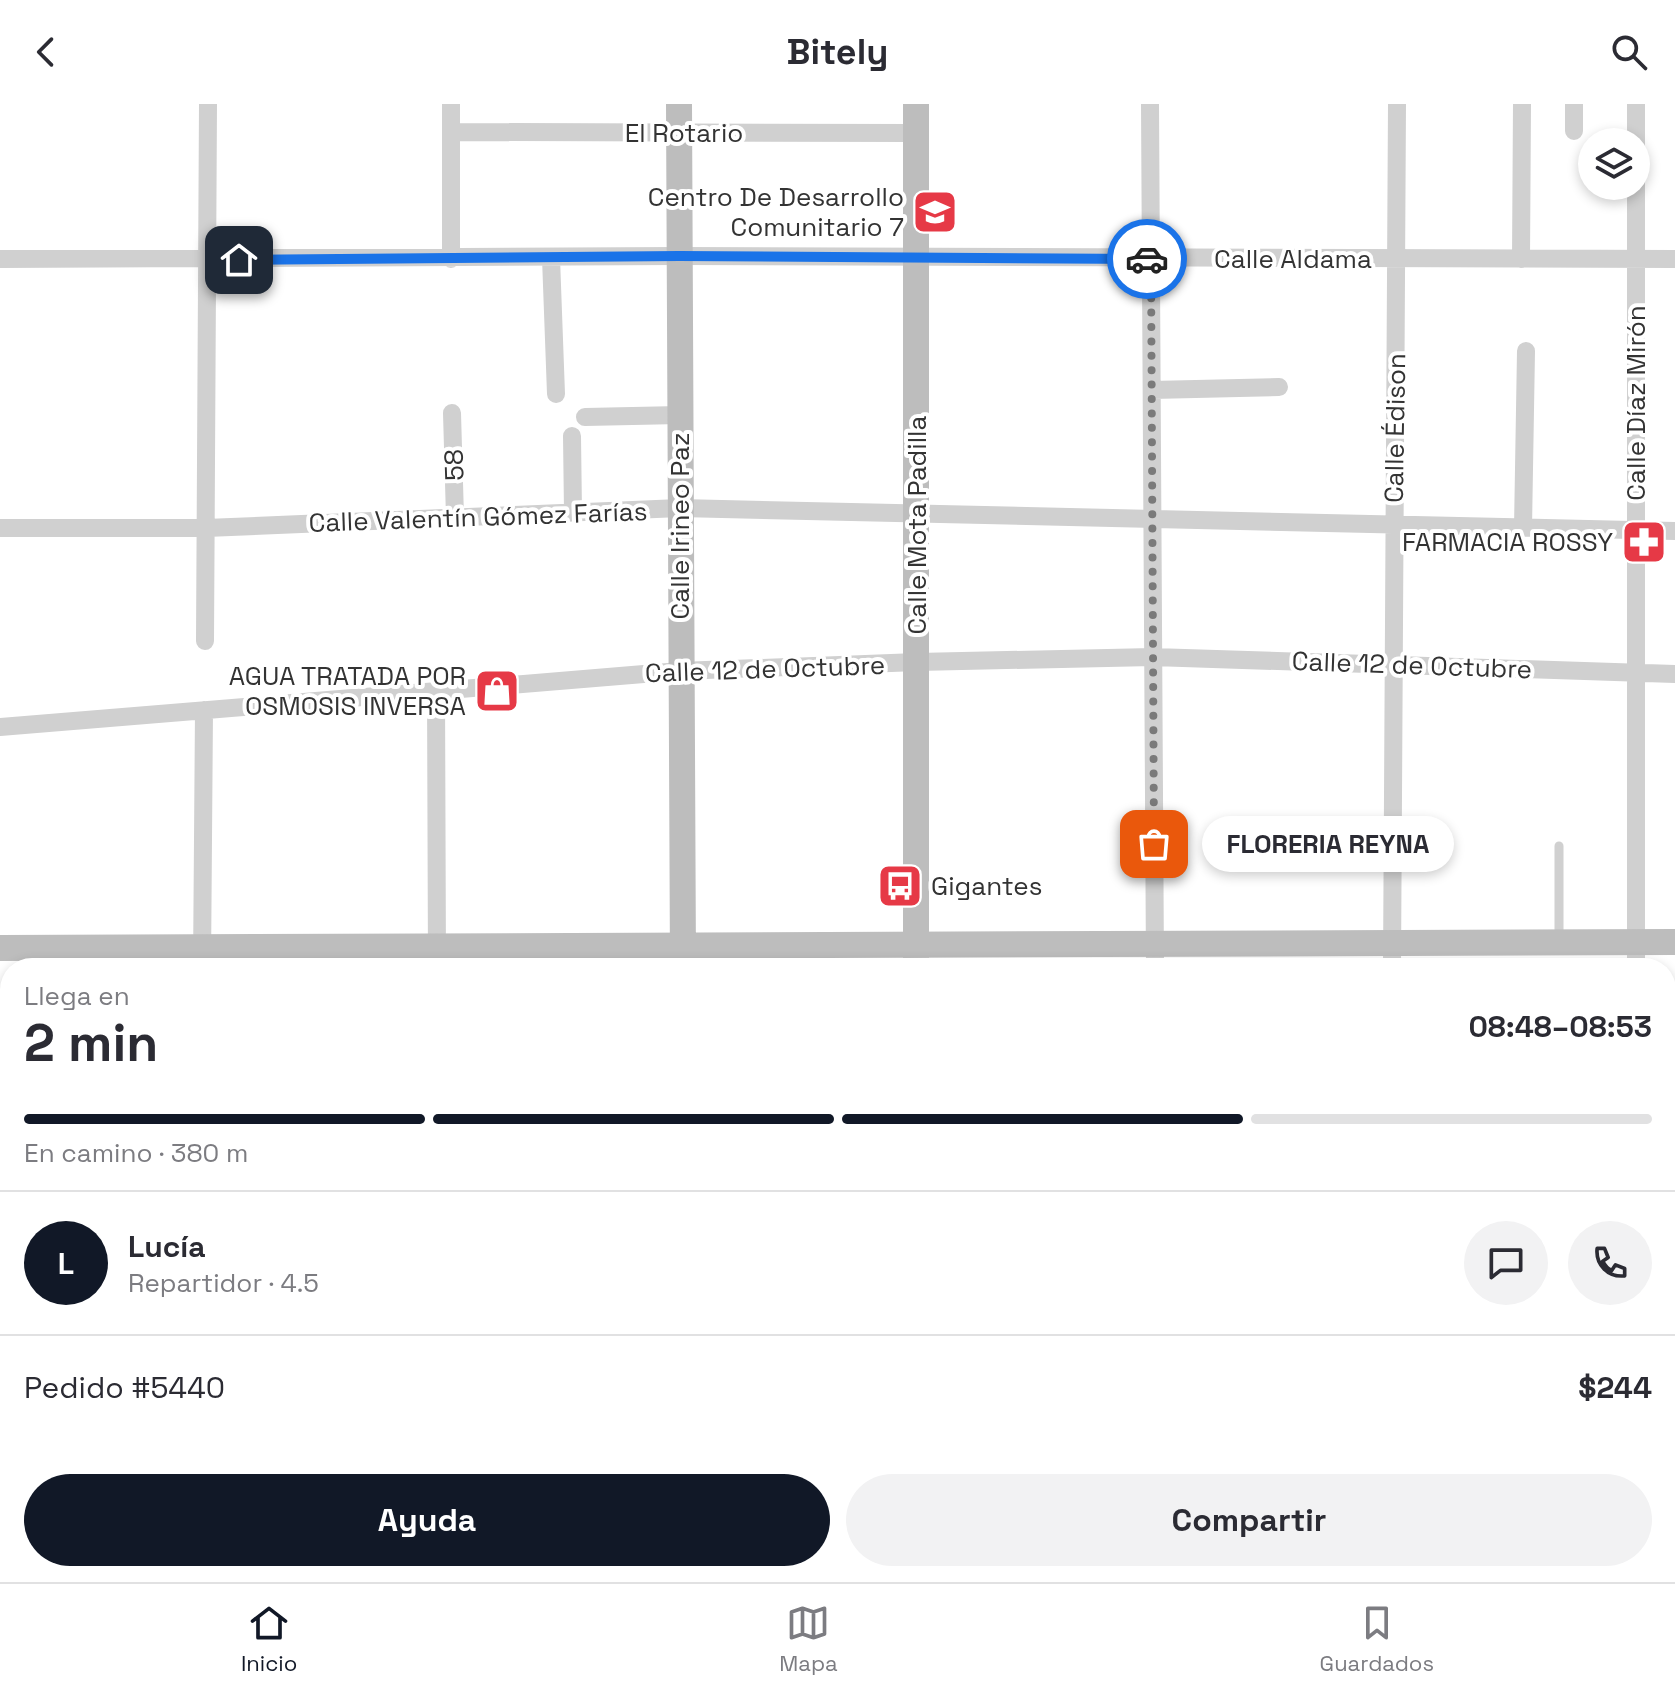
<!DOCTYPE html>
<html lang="es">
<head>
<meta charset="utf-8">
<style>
  :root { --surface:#fff; --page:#f2f2f3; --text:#2b2b33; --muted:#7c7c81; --line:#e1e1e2; --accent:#111827 }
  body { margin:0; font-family:"Space Grotesk",sans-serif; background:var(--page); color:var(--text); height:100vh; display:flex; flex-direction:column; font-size:30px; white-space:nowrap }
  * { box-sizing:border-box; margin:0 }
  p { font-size:26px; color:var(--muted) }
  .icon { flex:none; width:44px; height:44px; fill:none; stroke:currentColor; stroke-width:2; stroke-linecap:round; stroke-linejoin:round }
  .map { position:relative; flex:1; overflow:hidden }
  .details { position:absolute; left:0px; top:854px; width:1676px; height:624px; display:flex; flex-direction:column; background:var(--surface); border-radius:32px 32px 0 0; box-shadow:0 4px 12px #0003 }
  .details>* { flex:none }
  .tools { position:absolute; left:1578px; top:24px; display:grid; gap:16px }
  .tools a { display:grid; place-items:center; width:72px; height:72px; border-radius:50%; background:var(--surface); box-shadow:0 4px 12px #0003; font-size:40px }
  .pin { position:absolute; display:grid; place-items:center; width:68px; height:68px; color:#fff; margin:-34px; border-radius:16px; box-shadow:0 4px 12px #0006 }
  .courier { position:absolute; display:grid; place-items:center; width:80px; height:80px; margin:-40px; border:6px solid #1a73e8; border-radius:50%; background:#fff; color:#222; box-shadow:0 2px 10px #0007 }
  .bubble { position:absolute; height:56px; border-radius:28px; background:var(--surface); box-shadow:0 4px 12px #0003; font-size:26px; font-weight:600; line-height:56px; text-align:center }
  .summary em { font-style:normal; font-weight:600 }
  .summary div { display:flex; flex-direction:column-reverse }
  .summary { display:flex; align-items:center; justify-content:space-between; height:136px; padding:0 24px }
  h1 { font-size:52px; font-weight:600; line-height:60px }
  .bar { display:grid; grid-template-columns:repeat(4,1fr); gap:12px 8px; align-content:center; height:96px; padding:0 24px }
  .bar i { height:10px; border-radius:6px; background:var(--line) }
  .bar .active { background:var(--accent) }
  .bar p { grid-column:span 4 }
  .line { display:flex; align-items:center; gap:20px; padding:0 24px; border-top:2px solid var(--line) }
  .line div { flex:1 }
  .round { display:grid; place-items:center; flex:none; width:84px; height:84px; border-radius:42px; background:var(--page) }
  .primary-button { display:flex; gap:16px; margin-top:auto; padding:16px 24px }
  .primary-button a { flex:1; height:92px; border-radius:48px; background:var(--accent); color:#fff; font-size:32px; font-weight:600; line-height:92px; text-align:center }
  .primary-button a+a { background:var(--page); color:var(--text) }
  header { display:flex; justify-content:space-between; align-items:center; height:104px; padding:0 24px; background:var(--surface); font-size:36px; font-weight:600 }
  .menu { display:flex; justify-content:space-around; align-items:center; height:112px; border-top:2px solid var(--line); background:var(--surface); font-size:22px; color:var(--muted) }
  .menu a { display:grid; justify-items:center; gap:4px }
  .menu .active { color:var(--accent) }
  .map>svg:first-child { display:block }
  .green { fill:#e6ecdf }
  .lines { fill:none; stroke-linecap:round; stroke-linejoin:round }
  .lane { stroke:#d0d0d0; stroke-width:9 }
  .street { stroke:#d0d0d0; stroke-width:18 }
  .secondary { stroke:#bdbdbd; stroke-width:26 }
  .done { stroke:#7a7a7a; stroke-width:8; stroke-dasharray:0 14.4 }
  .route { stroke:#1a73e8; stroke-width:10 }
  .labels { text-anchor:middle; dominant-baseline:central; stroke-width:8; stroke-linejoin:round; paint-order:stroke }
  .street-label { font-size:26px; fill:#333; stroke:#fff }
  .poi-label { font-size:26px; fill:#333; stroke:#fff; text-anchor:end }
</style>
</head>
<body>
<header><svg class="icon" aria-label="back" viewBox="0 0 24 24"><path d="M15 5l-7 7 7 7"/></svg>Bitely<svg class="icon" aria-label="search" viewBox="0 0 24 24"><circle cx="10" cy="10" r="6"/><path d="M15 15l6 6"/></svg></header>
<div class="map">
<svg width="1675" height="1478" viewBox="0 0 1675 1478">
  <rect width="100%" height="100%" fill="#fff"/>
  <path class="green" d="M 0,1436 L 10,1436 L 10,1468 L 416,1468 L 416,1478 L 0,1478 Z"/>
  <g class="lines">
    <path class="lane" d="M 1559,836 L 1559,742"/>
    <path class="street" d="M 451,0 L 451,155
      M 1150,0 L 1155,864
      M 1574,0 L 1574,27
      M 1636,0 L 1636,864
      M 451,28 L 917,29
      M 551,154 L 556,290
      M 0,155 L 679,152 L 1675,155
      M 1521,155 L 1522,0
      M 1152,286 L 1279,283
      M 452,309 L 455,413
      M 585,313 L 680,311
      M 572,332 L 573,408
      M 0,424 L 206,424 L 680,404 L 1675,427
      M 1523,424 L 1526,247
      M 205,537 L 208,0
      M 436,586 L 437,864
      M 0,623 L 680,567 L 917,558 L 1153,553 L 1675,570
      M 202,864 L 204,606
      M 1392,864 L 1397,0
      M 1666,1125 L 1675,1125
      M 0,1130 L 10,1130
      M 434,1468 L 434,1478
      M 1153,1468 L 1153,1478
      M 1390,1478 L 1390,1468
      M 1502,1478 L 1502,1468
      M 1628,1478 L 1628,1468"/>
    <path class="secondary" d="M 679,0 L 683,864
      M 916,0 L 916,864
      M 0,844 L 1675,838
      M 1666,1415 L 1675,1415
      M 0,1418 L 10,1418
      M 675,1468 L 675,1478
      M 914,1478 L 914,1468"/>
  </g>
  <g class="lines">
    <path class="done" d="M 1147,155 L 1151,155 L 1154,740"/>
    <path class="route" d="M 239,156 L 679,152 L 1147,155"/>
  </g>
  <defs>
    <g id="school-square" transform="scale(2.3)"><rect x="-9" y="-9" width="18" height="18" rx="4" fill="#e63946" stroke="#fff"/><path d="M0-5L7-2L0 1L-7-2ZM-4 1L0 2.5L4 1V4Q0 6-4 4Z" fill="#fff"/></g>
    <g id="pharmacy-square" transform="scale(2.3)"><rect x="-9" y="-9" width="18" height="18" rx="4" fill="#e63946" stroke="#fff"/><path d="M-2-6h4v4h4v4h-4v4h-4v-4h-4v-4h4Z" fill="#fff"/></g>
    <g id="shop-square" transform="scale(2.3)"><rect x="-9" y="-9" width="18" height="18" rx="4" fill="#e63946" stroke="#fff"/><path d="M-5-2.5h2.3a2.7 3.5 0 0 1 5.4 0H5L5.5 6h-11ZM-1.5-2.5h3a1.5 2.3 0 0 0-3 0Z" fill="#fff"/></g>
    <g id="bus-square" transform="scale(2.3)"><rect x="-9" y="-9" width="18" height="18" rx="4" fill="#e63946" stroke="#fff"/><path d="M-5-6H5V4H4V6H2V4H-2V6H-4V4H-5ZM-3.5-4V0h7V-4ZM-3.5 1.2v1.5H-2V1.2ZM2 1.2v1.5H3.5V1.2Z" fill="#fff"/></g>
  </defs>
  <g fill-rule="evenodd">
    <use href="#school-square" x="935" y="108"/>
    <use href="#pharmacy-square" x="1644" y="438"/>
    <use href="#shop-square" x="497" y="587"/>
    <use href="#bus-square" x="900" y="782"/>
  </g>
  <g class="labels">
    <g class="street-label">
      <text x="684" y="29">El Rotario</text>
      <text x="1293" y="155">Calle Aldama</text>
      <text transform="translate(1636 299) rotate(-90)">Calle Díaz Mirón</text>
      <text transform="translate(1395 324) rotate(-89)">Calle Édison</text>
      <text transform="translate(454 361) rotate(-92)">58</text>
      <text transform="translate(478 413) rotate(-2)">Calle Valentín Gómez Farías</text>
      <text transform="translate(917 421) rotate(-90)">Calle Mota Padilla</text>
      <text transform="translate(680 422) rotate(-90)">Calle Irineo Paz</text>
      <text transform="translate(1412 561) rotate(2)">Calle 12 de Octubre</text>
      <text transform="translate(765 565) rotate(-2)">Calle 12 de Octubre</text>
    </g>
    <g class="poi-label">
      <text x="904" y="93">Centro De Desarrollo<tspan x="904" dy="30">Comunitario 7</tspan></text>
      <text x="1613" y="438">FARMACIA ROSSY</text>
      <text x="466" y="572">AGUA TRATADA POR<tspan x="466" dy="30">OSMOSIS INVERSA</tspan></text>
      <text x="931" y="782" text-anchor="start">Gigantes</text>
    </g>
  </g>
</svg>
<div class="tools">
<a><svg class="icon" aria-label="layers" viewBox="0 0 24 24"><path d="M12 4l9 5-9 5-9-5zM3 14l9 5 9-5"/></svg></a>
</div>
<div class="pin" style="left:1154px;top:740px;background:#ea580c"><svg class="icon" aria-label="bag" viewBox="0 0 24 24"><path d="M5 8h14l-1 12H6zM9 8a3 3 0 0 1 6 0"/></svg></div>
<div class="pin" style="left:239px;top:156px;background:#1f2937"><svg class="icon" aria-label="home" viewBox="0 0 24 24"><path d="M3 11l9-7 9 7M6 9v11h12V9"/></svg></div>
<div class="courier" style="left:1147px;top:155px"><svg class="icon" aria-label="car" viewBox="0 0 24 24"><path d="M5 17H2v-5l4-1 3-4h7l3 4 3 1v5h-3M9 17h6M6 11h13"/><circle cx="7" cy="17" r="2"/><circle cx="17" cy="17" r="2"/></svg></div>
<div class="bubble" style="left:1202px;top:712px;width:252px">FLORERIA REYNA</div>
<section class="details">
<div class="summary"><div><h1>2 min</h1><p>Llega en</p></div><em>08:48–08:53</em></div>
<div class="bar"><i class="active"></i><i class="active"></i><i class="active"></i><i></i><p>En camino · 380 m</p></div>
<div class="line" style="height:144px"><b class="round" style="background:var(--accent);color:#fff">L</b><div><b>Lucía</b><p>Repartidor · 4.5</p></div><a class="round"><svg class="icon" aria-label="chat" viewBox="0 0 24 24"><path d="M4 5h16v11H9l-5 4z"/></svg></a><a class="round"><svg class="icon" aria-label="phone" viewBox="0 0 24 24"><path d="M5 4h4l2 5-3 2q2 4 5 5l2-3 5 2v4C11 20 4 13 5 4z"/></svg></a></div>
<div class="line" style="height:104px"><div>Pedido #5440</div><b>$244</b></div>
<div class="primary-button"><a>Ayuda</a><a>Compartir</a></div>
</section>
</div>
<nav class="menu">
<a class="active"><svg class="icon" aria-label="home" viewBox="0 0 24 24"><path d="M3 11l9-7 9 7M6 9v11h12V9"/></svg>Inicio</a>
<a><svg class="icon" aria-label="map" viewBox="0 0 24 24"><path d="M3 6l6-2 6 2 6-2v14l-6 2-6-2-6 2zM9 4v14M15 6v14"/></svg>Mapa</a>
<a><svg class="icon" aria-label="saved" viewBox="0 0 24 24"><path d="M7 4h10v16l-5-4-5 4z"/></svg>Guardados</a>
</nav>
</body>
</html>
